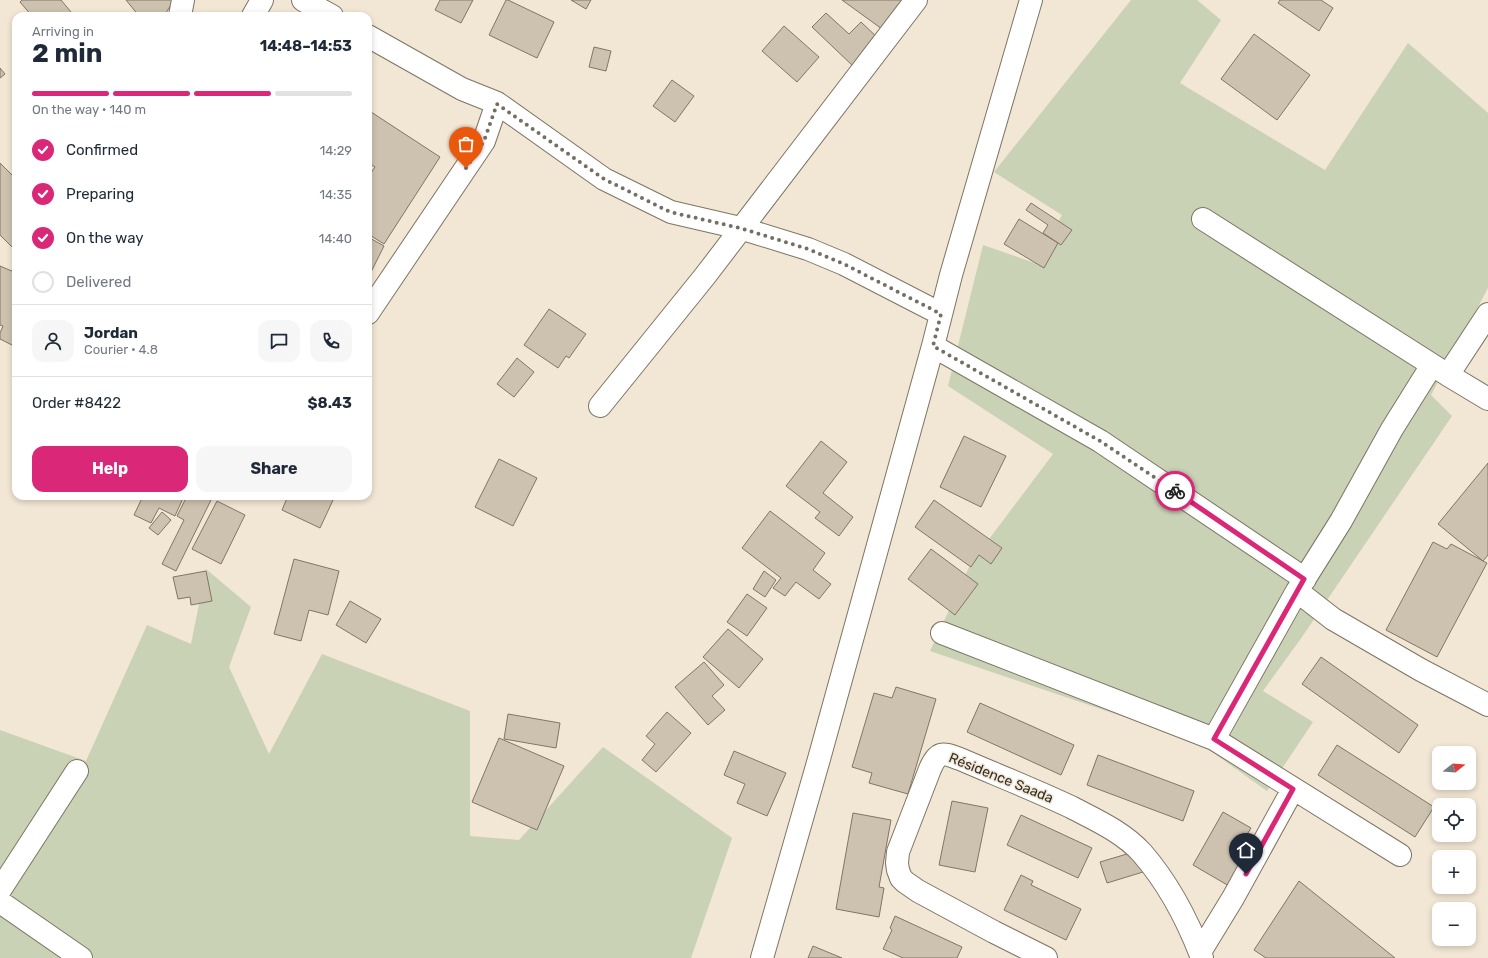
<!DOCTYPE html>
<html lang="en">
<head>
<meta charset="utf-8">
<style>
  :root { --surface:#fff; --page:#f6f6f7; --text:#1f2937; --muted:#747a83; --line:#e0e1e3; --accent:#db2777 }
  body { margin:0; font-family:Rubik,sans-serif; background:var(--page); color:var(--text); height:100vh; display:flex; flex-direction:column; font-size:15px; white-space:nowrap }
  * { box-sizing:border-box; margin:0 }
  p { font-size:13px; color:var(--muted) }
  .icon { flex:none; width:22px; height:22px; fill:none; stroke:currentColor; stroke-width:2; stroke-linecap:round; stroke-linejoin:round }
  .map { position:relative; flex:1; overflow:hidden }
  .details { position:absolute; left:12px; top:12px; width:360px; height:488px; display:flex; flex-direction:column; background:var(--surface); border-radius:12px; box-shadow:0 2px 6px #0003 }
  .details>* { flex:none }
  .needle { width:26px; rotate:73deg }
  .buttons { position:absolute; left:1432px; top:746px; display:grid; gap:8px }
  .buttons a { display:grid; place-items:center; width:44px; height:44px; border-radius:8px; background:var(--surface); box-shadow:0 2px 6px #0003; font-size:20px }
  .pin { position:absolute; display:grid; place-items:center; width:34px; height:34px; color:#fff; margin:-41px -17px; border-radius:50% 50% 50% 0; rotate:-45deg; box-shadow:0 0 4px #0007 }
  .pin .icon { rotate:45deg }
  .courier { position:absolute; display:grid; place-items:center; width:40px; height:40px; margin:-20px; border:3px solid #db2777; border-radius:50%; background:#fff; color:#222; box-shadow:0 1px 5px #0007 }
  .overview em { font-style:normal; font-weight:700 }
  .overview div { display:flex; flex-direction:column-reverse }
  .overview { display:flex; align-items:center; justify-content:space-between; height:68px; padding:0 20px }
  h1 { font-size:26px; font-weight:700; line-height:30px }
  .bar { display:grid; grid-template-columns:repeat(4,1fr); gap:6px 4px; align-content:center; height:48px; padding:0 20px }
  .bar i { height:5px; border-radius:3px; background:var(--line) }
  .bar .on { background:var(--accent) }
  .bar p { grid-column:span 4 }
  .line { display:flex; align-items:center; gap:10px; padding:0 20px; border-top:1px solid var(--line) }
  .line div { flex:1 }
  .round { display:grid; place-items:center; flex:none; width:42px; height:42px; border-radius:12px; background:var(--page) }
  ol { padding:0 20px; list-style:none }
  li { display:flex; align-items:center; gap:12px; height:44px }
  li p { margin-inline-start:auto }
  li .icon { padding:4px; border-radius:50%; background:var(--accent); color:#fff; stroke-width:4 }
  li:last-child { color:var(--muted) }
  li i { width:22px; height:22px; border:2px solid var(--line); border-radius:50% }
  .button { display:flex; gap:8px; margin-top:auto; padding:8px 20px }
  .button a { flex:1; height:46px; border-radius:12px; background:var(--accent); color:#fff; font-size:16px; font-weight:700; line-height:46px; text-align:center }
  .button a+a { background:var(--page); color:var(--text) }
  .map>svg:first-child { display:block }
  .green { fill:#cad2b6 }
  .building { fill:#cdc2af; stroke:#807665 }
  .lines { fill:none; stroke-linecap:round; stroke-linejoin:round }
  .minor-casing { stroke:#7e7463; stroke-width:24 }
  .minor { stroke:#fff; stroke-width:22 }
  .done { stroke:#756e63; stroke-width:4; stroke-dasharray:0 7.2 }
  .route { stroke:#db2777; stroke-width:5 }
  .labels { text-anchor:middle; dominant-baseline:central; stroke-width:3; stroke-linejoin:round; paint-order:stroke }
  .street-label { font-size:14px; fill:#322d26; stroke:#f2e6d4 }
</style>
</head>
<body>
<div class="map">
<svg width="1488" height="958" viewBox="0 0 1488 958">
  <rect width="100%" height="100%" fill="#f2e6d4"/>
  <path class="green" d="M 1131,0 L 1197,0 L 1221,20 L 1180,83 L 1325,170 L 1408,43 L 1488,113 L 1488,288 L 1431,395 L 1452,416 L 1302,637 L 1263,691 L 1313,722 L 1267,791 L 1198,742 L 930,651 L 971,563 L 1053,454 L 948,386 L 983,245 L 1035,263 L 1062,215 L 994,172 Z
    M 206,569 L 251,607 L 229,667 L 269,754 L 322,654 L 470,711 L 470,836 L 519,840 L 603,747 L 732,838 L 691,958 L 0,958 L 0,730 L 86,761 L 147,625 L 191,644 Z"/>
  <path class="building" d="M 22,0 L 61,0 L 71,12 L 67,16 L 32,16 L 20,2 Z
    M 126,0 L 174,0 L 164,16 L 139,16 Z
    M 440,0 L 473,0 L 461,23 L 435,10 Z
    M 506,0 L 508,0 L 554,22 L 537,58 L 489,35 Z
    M 571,0 L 591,0 L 586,9 Z
    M 842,0 L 902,0 L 882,29 Z
    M 1280,0 L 1321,0 L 1333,8 L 1319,31 L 1278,3 Z
    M 826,13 L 849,34 L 861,22 L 880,40 L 854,67 L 812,27 Z
    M 784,26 L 819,57 L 797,82 L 762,51 Z
    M 1254,34 L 1310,75 L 1277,120 L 1221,79 Z
    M 594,47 L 611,51 L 606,71 L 589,67 Z
    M 0,68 L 5,74 L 0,78 Z
    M 672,80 L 694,96 L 675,122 L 653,106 Z
    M 368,110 L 440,157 L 384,244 L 368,234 L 368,177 L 375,167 L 368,163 Z
    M 0,163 L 16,179 L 16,251 L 0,235 Z
    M 1031,203 L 1072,230 L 1061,245 L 1043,233 L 1048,225 L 1026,210 Z
    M 1019,219 L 1058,243 L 1044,268 L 1004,244 Z
    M 368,237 L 384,246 L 368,278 Z
    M 0,266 L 14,272 L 16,268 L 16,347 L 0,339 L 0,333 L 3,326 L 0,325 Z
    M 549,309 L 586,334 L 569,358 L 566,356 L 558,368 L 524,345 Z
    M 517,358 L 534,372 L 514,397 L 497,384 Z
    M 964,436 L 1006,456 L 981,507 L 940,487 Z
    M 821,441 L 847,462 L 823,493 L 853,517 L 839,536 L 815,518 L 820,512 L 786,486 Z
    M 499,459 L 537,478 L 513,526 L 475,507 Z
    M 1488,463 L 1488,555 L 1483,561 L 1438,524 Z
    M 143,496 L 184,496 L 175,516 L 159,508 L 151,523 L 134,515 Z
    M 187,496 L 213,496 L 176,571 L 162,564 L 184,520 L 177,516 Z
    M 288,496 L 330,496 L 334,498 L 320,528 L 282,510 Z
    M 934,500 L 1002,548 L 991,564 L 979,555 L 971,567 L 915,527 Z
    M 217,501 L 245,515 L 221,564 L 192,549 Z
    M 770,511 L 825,553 L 813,570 L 831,584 L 819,599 L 796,582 L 785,596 L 773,588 L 781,578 L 742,548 Z
    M 162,512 L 171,520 L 158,535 L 149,528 Z
    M 1433,542 L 1447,549 L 1451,544 L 1487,563 L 1437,657 L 1386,630 Z
    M 931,549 L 978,584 L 955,615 L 908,579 Z
    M 294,559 L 339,571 L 328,615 L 309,610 L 301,641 L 274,634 Z
    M 206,571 L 212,601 L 191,605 L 190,597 L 178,599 L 173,577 Z
    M 764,571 L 776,580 L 765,597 L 753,589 Z
    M 747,594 L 767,608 L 747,636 L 727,622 Z
    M 350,601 L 381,619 L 366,643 L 336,625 Z
    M 728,629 L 763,659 L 739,688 L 703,657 Z
    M 1321,657 L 1418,725 L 1399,753 L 1302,684 Z
    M 704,662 L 724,685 L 712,696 L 725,710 L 708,725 L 675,687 Z
    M 896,687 L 936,699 L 908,794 L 869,783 L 872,773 L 852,767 L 874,693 L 892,698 Z
    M 980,703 L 1074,745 L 1061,775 L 967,732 Z
    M 667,712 L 691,733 L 656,772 L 642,760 L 655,744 L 646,736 Z
    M 508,714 L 560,723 L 556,748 L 504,739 Z
    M 499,738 L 564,766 L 537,830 L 472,802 Z
    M 1337,745 L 1434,807 L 1415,837 L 1318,775 Z
    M 734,751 L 786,773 L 767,816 L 737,803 L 745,784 L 724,775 Z
    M 1098,755 L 1194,791 L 1183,821 L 1087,785 Z
    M 952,801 L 988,808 L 975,872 L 939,865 Z
    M 1223,812 L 1251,828 L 1237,851 L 1253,861 L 1236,890 L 1193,865 Z
    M 853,813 L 891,820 L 879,887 L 884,888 L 879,917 L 836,909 Z
    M 1021,815 L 1092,848 L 1078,878 L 1007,845 Z
    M 1137,851 L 1143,872 L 1107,883 L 1100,862 Z
    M 1021,875 L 1033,881 L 1031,885 L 1081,909 L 1066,940 L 1004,910 Z
    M 1299,881 L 1395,958 L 1266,958 L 1254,950 Z
    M 895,916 L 962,947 L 957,958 L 903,958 L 883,949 L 892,930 L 890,928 Z
    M 813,946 L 842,958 L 808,958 Z"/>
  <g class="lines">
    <g class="minor-casing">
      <path id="minor" d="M 303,0 L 332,16
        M 180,16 L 183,0
        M 253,16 L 262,0
        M 368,36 L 462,89 L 497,103 L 484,141 L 368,313
        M 497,103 L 604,179 L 671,212 L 740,228 L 808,249 L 844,264 L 941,314
        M 1203,219 L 1448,375 L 1488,314
        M 933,346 L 1100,441 L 1305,579
        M 1432,365 L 1392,429 L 1341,521 L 1297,591 L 1333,619 L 1421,670 L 1488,705
        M 1448,375 L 1488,399
        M 600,406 L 705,276 L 916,0
        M 942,633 L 1214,739 L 1400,855
        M 1214,739 L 1297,591
        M 0,890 L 77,771
        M 0,902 L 81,958
        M 1200,952 L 1233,898 L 1293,789
        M 762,958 L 819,759 L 933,346 L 951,275 L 1031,0
        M 1046,958 L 994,932 L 918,891 L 905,882 L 901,878 L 898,870 L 897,863 L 898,852 L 930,769 C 938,750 943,753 960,759 C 997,775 1035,790 1071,807 C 1096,820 1123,832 1142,853 C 1168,883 1188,921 1202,958"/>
    </g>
    <use href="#minor" class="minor"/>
  </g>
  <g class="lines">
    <path class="done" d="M 466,168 L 484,141 L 497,104 L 604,179 L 670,212 L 740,228 L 808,249 L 844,264 L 941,314 L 933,346 L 1100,441 L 1175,491"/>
    <path class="route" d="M 1175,491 L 1304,579 L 1214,739 L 1293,789 L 1246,874"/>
  </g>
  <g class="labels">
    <g class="street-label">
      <text transform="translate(1001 778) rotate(22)">Résidence Saada</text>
    </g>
  </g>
</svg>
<div class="buttons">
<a><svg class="needle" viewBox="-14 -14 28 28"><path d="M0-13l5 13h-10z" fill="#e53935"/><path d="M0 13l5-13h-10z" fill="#747a83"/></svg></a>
<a><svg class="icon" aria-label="locate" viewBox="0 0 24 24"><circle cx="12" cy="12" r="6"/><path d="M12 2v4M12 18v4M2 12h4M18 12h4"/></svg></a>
<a>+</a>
<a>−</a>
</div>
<div class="pin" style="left:466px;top:168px;background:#ea580c"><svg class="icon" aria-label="bag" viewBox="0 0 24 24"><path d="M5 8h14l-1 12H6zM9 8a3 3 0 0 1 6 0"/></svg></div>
<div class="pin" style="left:1246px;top:874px;background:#1f2937"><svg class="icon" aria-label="home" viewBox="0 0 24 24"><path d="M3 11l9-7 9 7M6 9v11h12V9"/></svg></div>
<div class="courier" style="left:1175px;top:491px"><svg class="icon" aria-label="bike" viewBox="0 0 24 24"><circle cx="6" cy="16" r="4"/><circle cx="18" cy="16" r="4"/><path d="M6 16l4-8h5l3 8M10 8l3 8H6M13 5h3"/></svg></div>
<section class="details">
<div class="overview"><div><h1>2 min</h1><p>Arriving in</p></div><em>14:48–14:53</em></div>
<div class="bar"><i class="on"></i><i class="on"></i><i class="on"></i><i></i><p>On the way · 140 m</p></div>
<ol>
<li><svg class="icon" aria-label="check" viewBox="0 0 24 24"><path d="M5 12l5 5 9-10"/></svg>Confirmed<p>14:29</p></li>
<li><svg class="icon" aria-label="check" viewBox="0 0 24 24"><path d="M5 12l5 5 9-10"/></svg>Preparing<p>14:35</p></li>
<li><svg class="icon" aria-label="check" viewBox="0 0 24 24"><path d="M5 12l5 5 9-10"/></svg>On the way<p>14:40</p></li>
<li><i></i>Delivered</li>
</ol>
<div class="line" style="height:72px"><a class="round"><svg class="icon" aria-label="person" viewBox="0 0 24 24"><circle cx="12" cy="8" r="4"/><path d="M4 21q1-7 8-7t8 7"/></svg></a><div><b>Jordan</b><p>Courier · 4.8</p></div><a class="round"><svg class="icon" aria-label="chat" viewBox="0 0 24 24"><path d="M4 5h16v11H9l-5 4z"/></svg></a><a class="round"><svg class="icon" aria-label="phone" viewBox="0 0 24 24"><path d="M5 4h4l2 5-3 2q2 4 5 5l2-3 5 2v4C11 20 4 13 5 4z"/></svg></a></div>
<div class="line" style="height:52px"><div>Order #8422</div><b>$8.43</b></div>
<div class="button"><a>Help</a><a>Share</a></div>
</section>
</div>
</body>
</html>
